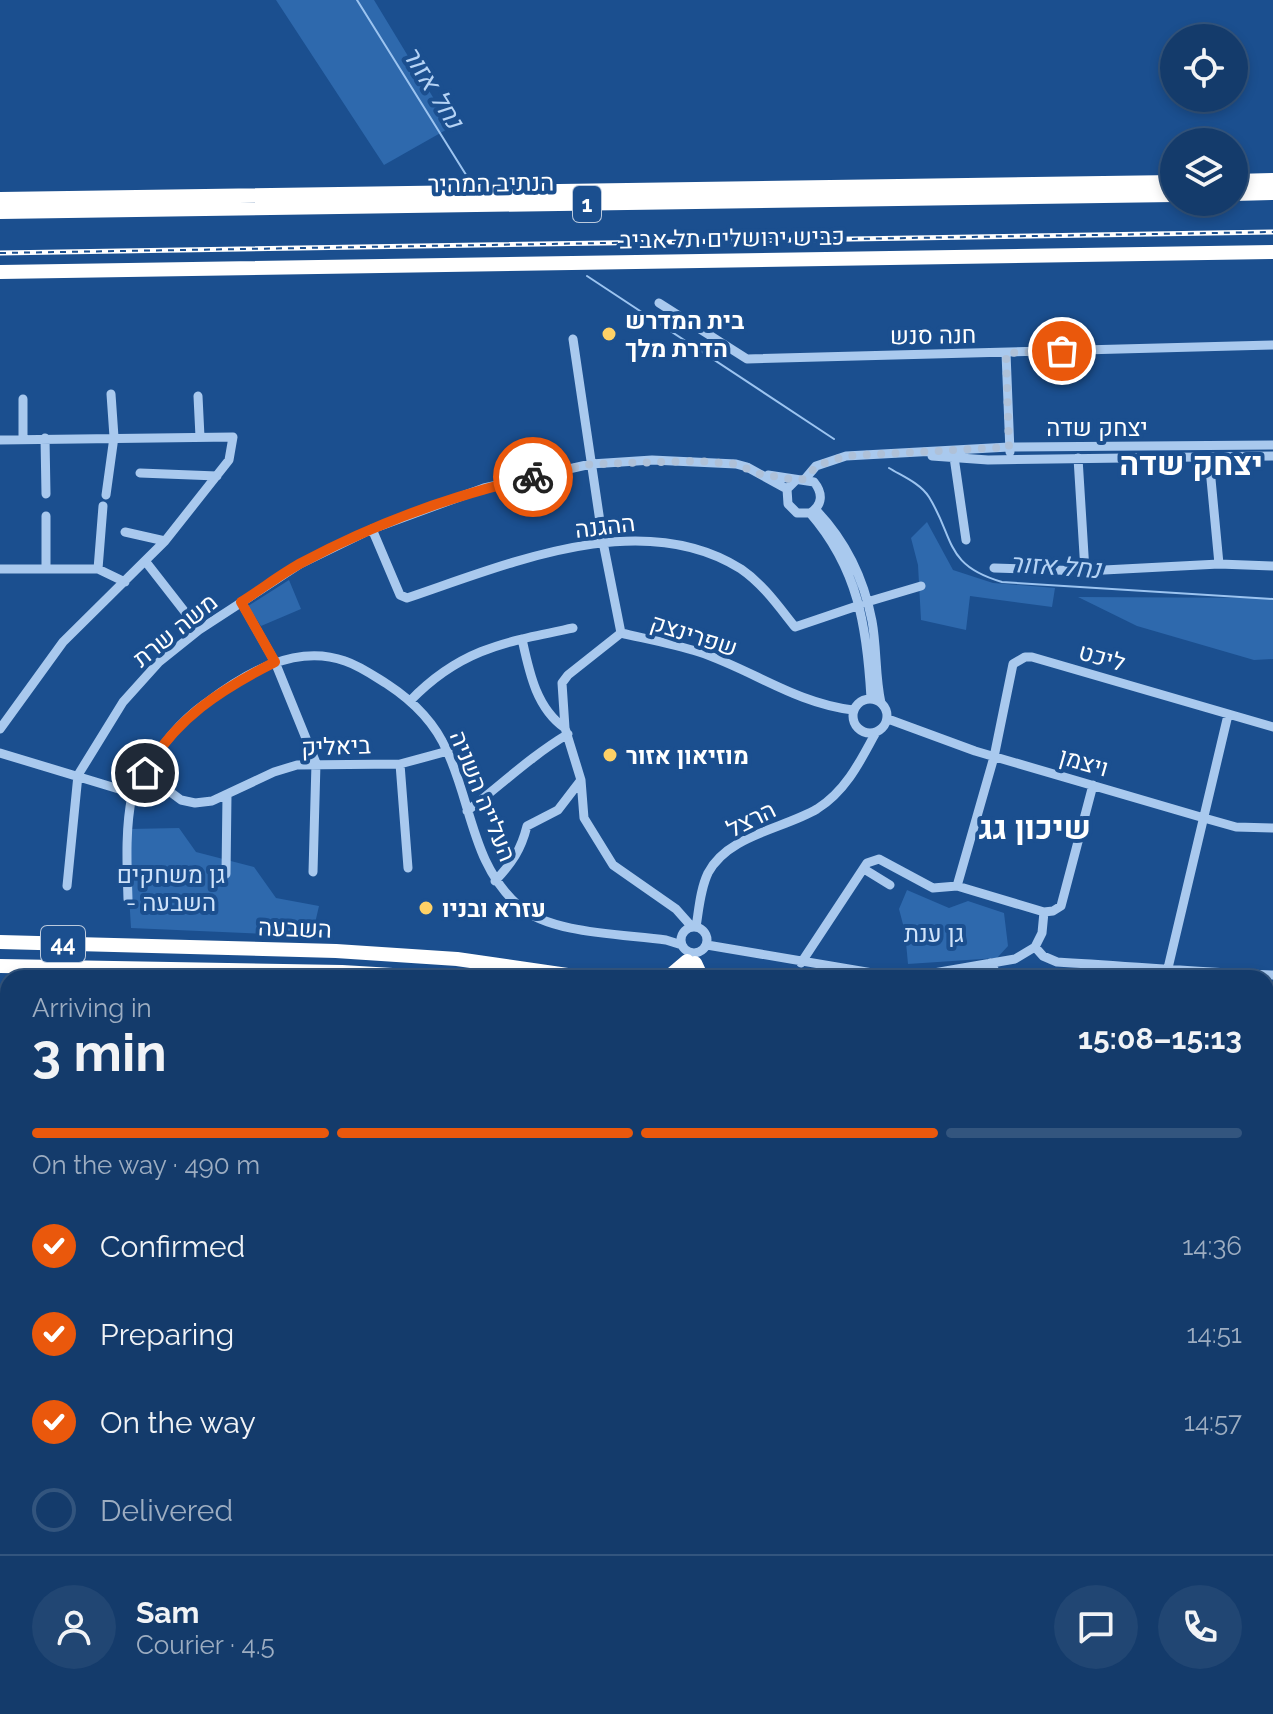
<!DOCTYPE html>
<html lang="en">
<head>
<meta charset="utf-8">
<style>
  :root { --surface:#143b6b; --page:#214673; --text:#f1f3f6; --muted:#9dadc1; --line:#33557e; --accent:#ea580c }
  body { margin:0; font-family:Raleway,Heebo,sans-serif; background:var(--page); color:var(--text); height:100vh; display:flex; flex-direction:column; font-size:30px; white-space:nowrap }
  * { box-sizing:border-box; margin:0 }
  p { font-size:26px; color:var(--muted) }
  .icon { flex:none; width:44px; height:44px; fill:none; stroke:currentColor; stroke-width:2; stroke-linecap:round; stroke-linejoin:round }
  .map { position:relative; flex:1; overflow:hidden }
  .drawer { position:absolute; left:0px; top:970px; width:1274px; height:744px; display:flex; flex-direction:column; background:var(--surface); border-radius:24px 24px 0 0; box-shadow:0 4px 12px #0003,0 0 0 2px var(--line) }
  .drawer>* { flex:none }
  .controls { position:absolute; left:1160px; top:24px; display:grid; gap:16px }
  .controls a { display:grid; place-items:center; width:88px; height:88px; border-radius:50%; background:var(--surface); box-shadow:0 4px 12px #0003,0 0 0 2px var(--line); font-size:40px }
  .pin { position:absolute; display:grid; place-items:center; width:68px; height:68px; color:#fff; margin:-34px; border:4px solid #fff; border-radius:50%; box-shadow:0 2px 8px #0007 }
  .courier { position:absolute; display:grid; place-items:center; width:80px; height:80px; margin:-40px; border:6px solid #ea580c; border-radius:50%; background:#fff; color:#222; box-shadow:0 2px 10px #0007 }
  .head em { font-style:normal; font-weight:700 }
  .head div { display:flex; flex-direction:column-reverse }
  .head { display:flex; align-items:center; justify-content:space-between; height:136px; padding:0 32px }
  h1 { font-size:52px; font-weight:700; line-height:60px }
  .bar { display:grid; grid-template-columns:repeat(4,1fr); gap:12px 8px; align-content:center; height:96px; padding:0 32px }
  .bar i { height:10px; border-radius:6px; background:var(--line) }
  .bar .on { background:var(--accent) }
  .bar p { grid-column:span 4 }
  .line { display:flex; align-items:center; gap:20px; padding:0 32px; border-top:2px solid var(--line) }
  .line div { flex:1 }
  .round { display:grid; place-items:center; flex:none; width:84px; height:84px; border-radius:42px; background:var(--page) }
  ol { padding:0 32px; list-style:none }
  li { display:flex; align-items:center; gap:24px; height:88px }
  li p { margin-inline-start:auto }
  li .icon { padding:8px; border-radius:50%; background:var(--accent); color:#fff; stroke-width:4 }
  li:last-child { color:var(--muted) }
  li i { width:44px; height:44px; border:4px solid var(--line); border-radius:50% }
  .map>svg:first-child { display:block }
  .green { fill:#2e69ad }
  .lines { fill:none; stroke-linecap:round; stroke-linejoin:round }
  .stream { stroke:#9cc4f0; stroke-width:2 }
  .minor { stroke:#a9c9ee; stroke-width:9 }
  .major { stroke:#f0f6ff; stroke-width:12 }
  .highway { stroke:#fff; stroke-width:14 }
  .rail-casing { stroke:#fff; stroke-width:5 }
  .rail { stroke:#1b4f8f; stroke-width:2; stroke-dasharray:6; stroke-linecap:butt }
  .done { stroke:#afc1d8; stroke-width:8; stroke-dasharray:0 14.4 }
  .route { stroke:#ea580c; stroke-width:10 }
  .poi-dot { fill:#ffd166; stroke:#1b4f8f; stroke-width:3 }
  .labels { text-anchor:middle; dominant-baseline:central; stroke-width:8; stroke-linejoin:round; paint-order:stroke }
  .shield { fill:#1b4f8f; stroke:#bbcadd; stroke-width:2 }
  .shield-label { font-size:22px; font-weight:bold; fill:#fff }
  .street-label { font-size:24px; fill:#fff; stroke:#1b4f8f }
  .poi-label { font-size:24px; font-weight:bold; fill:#fff; stroke:#1b4f8f; text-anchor:start }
  .park-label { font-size:24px; fill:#cfe3fa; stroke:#1b4f8f }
  .water-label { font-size:26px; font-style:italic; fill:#b5d3f5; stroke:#1b4f8f }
  .district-label { font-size:32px; font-weight:bold; fill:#fff; stroke:#1b4f8f }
</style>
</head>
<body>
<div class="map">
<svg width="1273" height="1714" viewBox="0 0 1273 1714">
  <rect width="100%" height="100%" fill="#1b4f8f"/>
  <path class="green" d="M 276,0 L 374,0 L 451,127 L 384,165 Z
    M 927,522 L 953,570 L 993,583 L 1055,588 L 1052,607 L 970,596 L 966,630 L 921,620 L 918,565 L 911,538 Z
    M 289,580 L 301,609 L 261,626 L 248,606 Z
    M 1078,597 L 1273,598 L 1273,659 L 1254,660 L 1137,626 Z
    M 179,828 L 196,852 L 254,867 L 276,898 L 319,906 L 312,936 L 131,928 L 127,862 L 129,829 Z
    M 907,890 L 949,908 L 968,901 L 1004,913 L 1008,946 L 997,958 L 908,964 L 905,932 L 899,909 Z"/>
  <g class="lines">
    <path class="stream" d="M 357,0 L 473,186
      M 587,276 L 834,439
      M 889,468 C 902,476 920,483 929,497 C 955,539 944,565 1002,582 L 1273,599"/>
    <path class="minor" d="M 659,303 L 747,359 L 1273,345
      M 573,339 L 603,542 L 621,633 C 647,639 674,644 699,652 C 753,670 795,703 853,710
      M 1006,353 L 1010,452
      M 198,396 L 200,437
      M 45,438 L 46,494
      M 23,439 L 23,399
      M 0,440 L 233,437 L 229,460 L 165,541 L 63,642 L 0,729
      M 932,456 L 988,460 L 1273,456
      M 954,457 L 966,540
      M 1078,458 L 1085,571
      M 1209,458 L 1219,564
      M 140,473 L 217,476
      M 768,475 L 814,482 C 823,493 823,505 810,513 L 797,513 L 788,504 L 787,489 L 796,480
      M 805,479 L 816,466 L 846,456 L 1009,447 L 1273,445
      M 106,495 L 114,437 L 111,394
      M 815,509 C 845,540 864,579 872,621 C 877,648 875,676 881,703
      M 810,513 C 858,568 867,627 871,698
      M 372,529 L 400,595 L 407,598 C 508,564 641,506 741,569 C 763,584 779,607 795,627 L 860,605
      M 125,532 L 165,541
      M 146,562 L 199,630
      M 994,568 L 1085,571 L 1219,564 L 1273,566
      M 0,569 L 98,569 L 125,582
      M 46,569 L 46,516
      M 98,569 L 103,506
      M 241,602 L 275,662 L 316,763 L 313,872
      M 867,602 L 921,586
      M 621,633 L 568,675 L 562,683 L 565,728 L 581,780 L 584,818 L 613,865 L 676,909 L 692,927
      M 522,639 C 529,671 536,708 565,728
      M853 716a17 17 0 1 1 34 0a17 17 0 1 1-34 0Z
      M 410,701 C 460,649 505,642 573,628
      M 888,719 L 975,751 L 1204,818 L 1236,827 L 1273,828
      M 0,753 L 132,793
      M 400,764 L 408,868
      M 145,773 L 181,800 L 195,803 L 212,801 L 274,772 L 297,765 L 400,764 L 448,751
      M 467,811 C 501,785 531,756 568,734
      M 864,869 L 890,885
      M 226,874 L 227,795
      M 495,881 C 512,863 521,850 527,826 L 558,810 L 581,780
      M 67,886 L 78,775 L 123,702 L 159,662 L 199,630 L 300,564 L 372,529 L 484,488 L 591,464 L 652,460 L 736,464 L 747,467 L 787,489
      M 957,886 L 994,757 L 1013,664 L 1025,657 L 1032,657 L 1273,727
      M 128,899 C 127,866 125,829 132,796 C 134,789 140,782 144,775 C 161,746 178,723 206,703 C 244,674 295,643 345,661 C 360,666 374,676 387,684 C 413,701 435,723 447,751 C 472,804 472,866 520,907 C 551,934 625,934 666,940 L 682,945
      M 1044,912 L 1042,933 L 1035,947 L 1043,956 L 1057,962 C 1129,966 1201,973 1273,975
      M681 940a13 13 0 1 1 26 0a13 13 0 1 1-26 0Z
      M 696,927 C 699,909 700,890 708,873 C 728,835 783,829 817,809 C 846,791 861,760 876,732
      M 707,945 L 902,978
      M 801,963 L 867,863 L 879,859 L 933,888 L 957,886 L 1044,912 L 1053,911 L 1061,906 L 1093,785
      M 990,963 L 995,971 L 993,978
      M 1168,968 L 1228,715
      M 684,978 L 688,960
      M 905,978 L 1015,959 L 1035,947
      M 0,1210 L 8,1210
      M 1266,1307 L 1273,1308
      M 1266,1320 L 1273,1322
      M 0,1472 L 8,1473
      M 0,1481 L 8,1483
      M 1266,1575 L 1273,1575
      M 1266,1705 L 1273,1705
      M 193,1714 L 193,1706
      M 418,1714 L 419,1706
      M 639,1714 L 639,1706
      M 876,1714 L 876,1706"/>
    <path class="major" d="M 1143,1706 L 1146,1714
      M 1158,1706 L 1161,1714
      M 1180,1714 L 1189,1706"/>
    <path class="highway" d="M 1234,181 L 1273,180
      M 1234,194 L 1273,193
      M 0,199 L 1174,182
      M 0,212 L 1174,195
      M 0,272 L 1273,252
      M 0,942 L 336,951 L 457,959 L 588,978
      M 695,963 L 702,978
      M 0,966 L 342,972 L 443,978
      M 667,978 L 687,961
      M 1266,1048 L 1273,1049
      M 1266,1070 L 1273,1071"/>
    <g class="rail-casing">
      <path id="rail" d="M 0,253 L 1273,232"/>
    </g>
    <use href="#rail" class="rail"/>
  </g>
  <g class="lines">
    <path class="done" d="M 533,477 L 591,464 L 697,461 L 736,464 L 760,474 L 796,480 L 805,479 L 816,466 L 846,456 L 1009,447 L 1006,353 L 1062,351"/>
    <path class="route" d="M 145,773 C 174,719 222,689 275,662 L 241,602 C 262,589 282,573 303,562 C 376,523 453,495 533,477"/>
  </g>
  <g class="poi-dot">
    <circle cx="609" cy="334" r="8"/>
    <circle cx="610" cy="755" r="8"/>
    <circle cx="426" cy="908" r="8"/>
  </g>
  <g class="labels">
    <g class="shield">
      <rect x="573" y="186" width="28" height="36" rx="6"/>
      <rect x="41" y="926" width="44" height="36" rx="6"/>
    </g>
    <g class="shield-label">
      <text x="587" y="204">1</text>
      <text x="63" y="944">44</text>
    </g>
    <g class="street-label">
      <text transform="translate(491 183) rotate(-1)">הנתיב המהיר</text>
      <text transform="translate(732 238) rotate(-1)">כביש ירושלים תל אביב</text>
      <text transform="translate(933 335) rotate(-1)">חנה סנש</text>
      <text x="1097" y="427">יצחק שדה</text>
      <text transform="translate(605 526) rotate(-7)">ההגנה</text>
      <text transform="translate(175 630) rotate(-39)">משה שרת</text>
      <text transform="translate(694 635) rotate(18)">שפרינצק</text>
      <text transform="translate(1102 657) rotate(16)">ליכט</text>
      <text transform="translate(336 746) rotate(-2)">ביאליק</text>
      <text transform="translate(1084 762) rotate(16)">ויצמן</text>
      <text transform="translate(483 796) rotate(68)">העלייה השניה</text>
      <text transform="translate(751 819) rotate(-26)">הרצל</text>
      <text transform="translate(295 928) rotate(2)">השבעה</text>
    </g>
    <g class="poi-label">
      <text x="625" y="320">בית המדרש<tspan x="625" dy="28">הדרת מלך</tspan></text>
      <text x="626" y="755">מוזיאון אזור</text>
      <text x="442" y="908">עזרא ובניו</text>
    </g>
    <g class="park-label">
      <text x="171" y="874">גן משחקים<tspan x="171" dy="28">- השבעה</tspan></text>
      <text x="934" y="933">גן ענת</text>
    </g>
    <g class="water-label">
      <text transform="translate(433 87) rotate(58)">נחל אזור</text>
      <text transform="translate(1055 566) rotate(4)">נחל אזור</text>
    </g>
    <g class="district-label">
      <text x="1191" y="463">יצחק שדה</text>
      <text x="1035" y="827">שיכון גג</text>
    </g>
  </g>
</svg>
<div class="controls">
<a><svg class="icon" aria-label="locate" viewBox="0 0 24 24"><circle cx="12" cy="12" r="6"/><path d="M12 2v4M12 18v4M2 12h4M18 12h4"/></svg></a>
<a><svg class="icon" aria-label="layers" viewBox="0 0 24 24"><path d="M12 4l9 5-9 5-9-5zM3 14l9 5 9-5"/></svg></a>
</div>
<div class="pin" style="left:1062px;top:351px;background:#ea580c"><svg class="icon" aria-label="bag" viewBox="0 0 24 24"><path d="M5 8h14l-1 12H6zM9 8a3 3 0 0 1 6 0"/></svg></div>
<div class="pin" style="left:145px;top:773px;background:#1f2937"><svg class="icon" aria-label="home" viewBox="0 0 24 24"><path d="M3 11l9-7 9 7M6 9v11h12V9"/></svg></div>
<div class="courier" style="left:533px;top:477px"><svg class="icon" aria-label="bike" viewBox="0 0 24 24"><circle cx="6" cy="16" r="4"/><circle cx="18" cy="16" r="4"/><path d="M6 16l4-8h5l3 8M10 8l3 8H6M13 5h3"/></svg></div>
<section class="drawer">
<div class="head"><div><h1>3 min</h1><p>Arriving in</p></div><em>15:08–15:13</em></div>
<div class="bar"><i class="on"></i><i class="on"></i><i class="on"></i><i></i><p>On the way · 490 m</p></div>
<ol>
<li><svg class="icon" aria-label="check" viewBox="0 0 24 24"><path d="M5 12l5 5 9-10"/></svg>Confirmed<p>14:36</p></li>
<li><svg class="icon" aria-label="check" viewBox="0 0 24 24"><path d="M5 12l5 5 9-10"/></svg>Preparing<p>14:51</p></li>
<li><svg class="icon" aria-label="check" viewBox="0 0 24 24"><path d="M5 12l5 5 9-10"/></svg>On the way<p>14:57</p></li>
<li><i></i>Delivered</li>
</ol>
<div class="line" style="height:144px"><a class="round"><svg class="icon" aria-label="person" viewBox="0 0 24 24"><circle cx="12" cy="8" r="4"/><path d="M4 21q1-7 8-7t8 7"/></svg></a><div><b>Sam</b><p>Courier · 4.5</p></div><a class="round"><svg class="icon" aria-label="chat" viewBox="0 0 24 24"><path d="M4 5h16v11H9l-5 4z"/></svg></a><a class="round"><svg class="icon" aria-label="phone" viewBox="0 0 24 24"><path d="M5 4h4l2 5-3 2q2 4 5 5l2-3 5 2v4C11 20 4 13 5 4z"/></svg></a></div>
</section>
</div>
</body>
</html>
